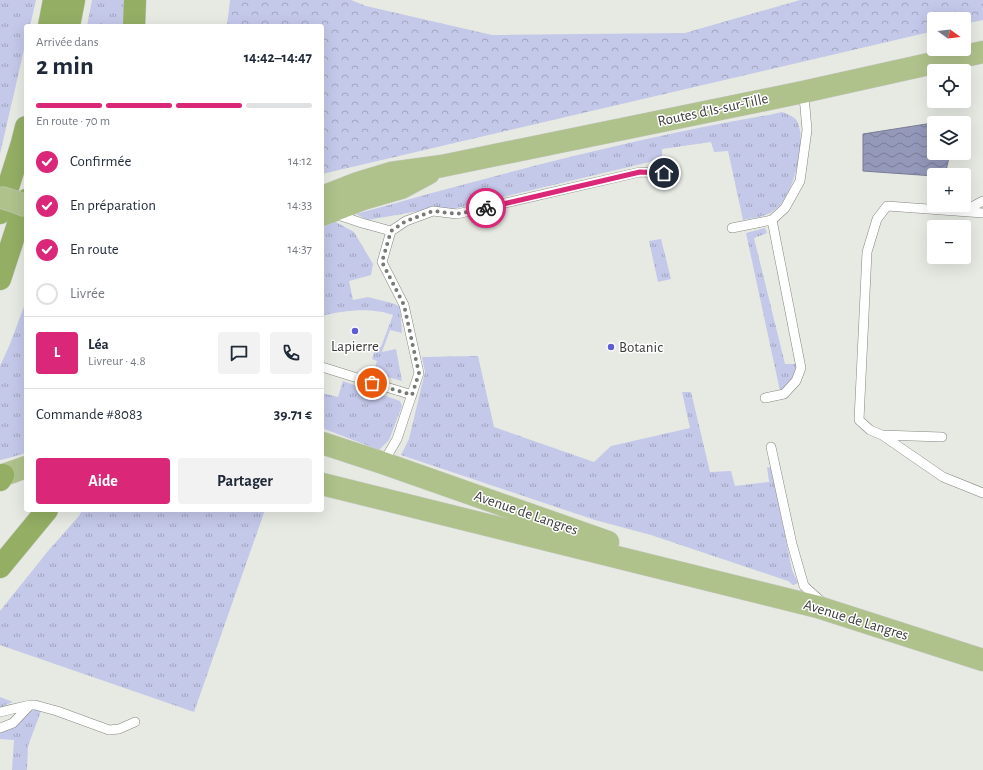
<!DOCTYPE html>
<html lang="fr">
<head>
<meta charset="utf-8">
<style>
  :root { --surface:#fff; --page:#f2f2f3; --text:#1f2937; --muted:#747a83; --line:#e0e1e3; --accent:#db2777 }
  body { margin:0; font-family:"Alegreya Sans",sans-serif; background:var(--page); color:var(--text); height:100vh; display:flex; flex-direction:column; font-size:15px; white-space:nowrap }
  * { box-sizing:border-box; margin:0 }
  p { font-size:13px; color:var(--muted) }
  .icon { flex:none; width:22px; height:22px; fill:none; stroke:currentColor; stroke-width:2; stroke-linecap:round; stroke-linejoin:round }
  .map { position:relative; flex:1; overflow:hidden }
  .drawer { position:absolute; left:24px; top:24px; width:300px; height:488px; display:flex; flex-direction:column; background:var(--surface); border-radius:4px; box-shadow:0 4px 16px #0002 }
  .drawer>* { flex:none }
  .needle { width:26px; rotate:105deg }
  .fabs { position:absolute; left:927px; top:12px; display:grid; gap:8px }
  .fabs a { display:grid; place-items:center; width:44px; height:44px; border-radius:4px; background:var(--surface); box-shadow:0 4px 16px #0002; font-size:20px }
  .pin { position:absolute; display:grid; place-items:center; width:34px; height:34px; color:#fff; margin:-17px; border:2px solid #fff; border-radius:50%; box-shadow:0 1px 4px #0007 }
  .courier { position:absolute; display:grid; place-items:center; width:40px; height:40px; margin:-20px; border:3px solid #db2777; border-radius:50%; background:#fff; color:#222; box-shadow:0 1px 5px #0007 }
  .head em { font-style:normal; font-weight:700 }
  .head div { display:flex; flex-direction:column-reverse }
  .head { display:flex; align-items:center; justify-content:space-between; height:68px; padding:0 12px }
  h1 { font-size:26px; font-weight:700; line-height:30px }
  .bar { display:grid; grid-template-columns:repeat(4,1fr); gap:6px 4px; align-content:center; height:48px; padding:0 12px }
  .bar i { height:5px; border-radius:3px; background:var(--line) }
  .bar .current { background:var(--accent) }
  .bar p { grid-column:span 4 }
  .line { display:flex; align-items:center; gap:10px; padding:0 12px; border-top:1px solid var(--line) }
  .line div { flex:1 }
  .round { display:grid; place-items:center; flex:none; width:42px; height:42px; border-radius:4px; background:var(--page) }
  ol { padding:0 12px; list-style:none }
  li { display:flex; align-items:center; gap:12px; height:44px }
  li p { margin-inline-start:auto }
  li .icon { padding:4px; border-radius:50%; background:var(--accent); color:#fff; stroke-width:4 }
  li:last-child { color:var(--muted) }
  li i { width:22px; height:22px; border:2px solid var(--line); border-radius:50% }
  .action { display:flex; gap:8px; margin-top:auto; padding:8px 12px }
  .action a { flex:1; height:46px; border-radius:4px; background:var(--accent); color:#fff; font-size:16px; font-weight:700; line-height:46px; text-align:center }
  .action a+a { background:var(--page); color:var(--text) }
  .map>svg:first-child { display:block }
  .grass { fill:url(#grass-tufts) }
  .forest { fill:url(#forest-crowns) }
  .water { fill:url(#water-waves); stroke:#797c93 }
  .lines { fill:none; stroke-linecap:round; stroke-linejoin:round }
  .service-casing { stroke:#858781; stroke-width:10 }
  .primary-casing { stroke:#c8c8c8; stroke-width:23 }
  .trunk-casing { stroke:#c8c8c8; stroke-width:23 }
  .service { stroke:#fff; stroke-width:9 }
  .primary { stroke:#afc28b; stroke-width:22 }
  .trunk { stroke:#94ae64; stroke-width:22 }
  .primary-bridge-casing { stroke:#c8c8c8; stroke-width:23; stroke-linecap:butt }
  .primary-bridge { stroke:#afc28b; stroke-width:22 }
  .done { stroke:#777975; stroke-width:4; stroke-dasharray:0 7.2 }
  .route { stroke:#db2777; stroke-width:5 }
  .poi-dot { fill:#605cd5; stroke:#fff; stroke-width:1.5 }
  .labels { text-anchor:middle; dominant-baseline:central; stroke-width:3; stroke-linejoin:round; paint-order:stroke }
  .street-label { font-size:15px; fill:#3b3c3a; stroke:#fff }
  .poi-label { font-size:15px; fill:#3b3c3a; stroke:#fff }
</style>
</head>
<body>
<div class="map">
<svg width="983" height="770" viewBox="0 0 983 770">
  <defs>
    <pattern id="grass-tufts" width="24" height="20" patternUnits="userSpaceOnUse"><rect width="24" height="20" fill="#c4c8e9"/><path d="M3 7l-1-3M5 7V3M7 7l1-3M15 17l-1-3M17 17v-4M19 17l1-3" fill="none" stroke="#a0a4be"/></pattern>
    <pattern id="forest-crowns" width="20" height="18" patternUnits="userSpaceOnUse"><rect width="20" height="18" fill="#c4c8e9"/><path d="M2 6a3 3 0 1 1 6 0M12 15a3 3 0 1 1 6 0" fill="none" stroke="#a0a4be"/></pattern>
    <pattern id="water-waves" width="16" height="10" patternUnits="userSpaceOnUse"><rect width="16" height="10" fill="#9498b9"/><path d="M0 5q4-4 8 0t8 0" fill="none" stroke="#7a7d97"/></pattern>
  </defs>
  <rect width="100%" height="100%" fill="#e7eae3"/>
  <path class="grass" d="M 0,0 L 36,0 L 30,26 L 26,26 L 26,41 L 0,154 Z
    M 92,0 L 126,0 L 125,26 L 87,26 Z
    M 782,112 C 787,114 794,116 797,121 C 807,140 795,185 783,201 C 781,205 776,209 772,212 C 764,217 752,218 743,220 L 728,151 L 714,152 L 711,142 L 662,149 L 662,159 L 449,210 L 441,207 L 368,220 L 356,214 C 492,176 629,139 769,115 Z
    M 334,221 L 354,232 L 373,264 L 371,275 L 349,281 L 353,300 L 368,297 L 395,304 L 400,307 L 402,333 L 390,330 L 382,352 L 396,349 L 402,381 L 373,373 L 377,361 L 372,359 L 376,346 L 381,347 L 393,315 C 373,307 342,310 322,316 L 322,228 Z
    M 765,228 L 767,233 L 754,238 L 785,364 L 797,364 C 795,379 792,382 780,391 L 746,233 Z
    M 661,239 L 671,279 L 658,282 L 649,241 Z
    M 26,301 L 26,453 L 5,459 L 0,460 L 0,366 L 10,344 Z
    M 478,356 L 494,427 L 594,462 L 611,446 L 690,428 L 682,392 L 691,392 L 710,472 L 731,471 L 735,486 L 769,482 L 767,467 L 771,468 L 792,570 L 798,583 L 793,585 L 788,581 L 651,535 L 595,520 L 401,455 L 409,439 L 425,372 L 422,357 Z
    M 343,381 L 400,401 L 402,406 L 389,440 L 379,450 L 322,428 L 322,393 L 338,397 Z
    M 82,510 L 265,510 L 194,712 L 0,645 L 0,611 L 48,551 L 79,516 Z
    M 0,697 L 13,702 L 0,707 Z
    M 36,709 L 41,711 L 28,746 L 27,770 L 12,770 L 14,740 L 0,739 L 0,731 C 4,730 9,730 13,728 C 22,722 25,712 36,709 Z"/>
  <path class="forest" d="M 230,0 L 351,0 L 366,6 L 492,35 L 685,33 L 800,0 L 983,0 L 983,20 L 964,24 L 964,19 L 934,19 L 934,31 L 322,174 L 322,26 L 227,26 Z"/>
  <path class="water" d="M 958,119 L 957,123 L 934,123 L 934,153 L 950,153 L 945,175 L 934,176 L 863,171 L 863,134 Z"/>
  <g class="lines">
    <g class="service-casing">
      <path id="service" d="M 964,211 L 983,201
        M 335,214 L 362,223 L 391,231
        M 732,228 L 772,220 L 785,208 L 800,181 L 807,130 L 805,107 L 803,92
        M 322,367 L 412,395
        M 765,398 L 784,394 L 796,381 L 801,368 L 772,220
        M 882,435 L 943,477 L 983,493
        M 942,437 L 882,435 L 870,430 L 859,420 L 867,252 L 877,219 L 887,206 L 983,213
        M 771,447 L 792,544 L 804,586 L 823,603
        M 383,463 L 397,439 L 419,373 L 404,305 L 382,262 L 391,231 L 406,221 L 433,211 L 457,214 L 640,172 L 664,173
        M 0,712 L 30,705 L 35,705 L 57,711 L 109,730 L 119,729 L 135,722
        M 0,728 L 13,723 L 30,705"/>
    </g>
    <g class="primary-casing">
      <path id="primary" d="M 322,197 L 358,183 L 391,173 L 442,166 L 803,92 L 983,52
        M 322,215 L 363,199 L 401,188 L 429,173
        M 322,443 L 383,463 L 608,542
        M 0,476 L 15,471 L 26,467
        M 322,484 L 818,607 L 983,660"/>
    </g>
    <g class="trunk-casing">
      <path id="trunk" d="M 49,26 L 54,0
        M 69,26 L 74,0
        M 134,26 L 135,0
        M 0,213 L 22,143 L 26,127
        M 0,279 L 26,200
        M 0,480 L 3,475
        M 0,567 L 47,510"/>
    </g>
    <use href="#service" class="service"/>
    <use href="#primary" class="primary"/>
    <use href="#trunk" class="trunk"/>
    <g class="primary-bridge-casing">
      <path id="primary-bridge" d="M 0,197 L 16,202 L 26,206"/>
    </g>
    <use href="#primary-bridge" class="primary-bridge"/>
  </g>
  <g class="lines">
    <path class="done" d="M 372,383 L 412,395 L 419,373 L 416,360 L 404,305 L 382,262 L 391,231 L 406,221 L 433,211 L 457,214 L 486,208"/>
    <path class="route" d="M 486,208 L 640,172 L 664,173"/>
  </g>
  <g class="poi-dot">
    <circle cx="355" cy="331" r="4"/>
    <circle cx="611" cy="347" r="4"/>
  </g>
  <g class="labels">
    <g class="street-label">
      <text transform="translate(713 110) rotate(-12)">Routes d'Is-sur-Tille</text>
      <text transform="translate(526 513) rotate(19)">Avenue de Langres</text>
      <text transform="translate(856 620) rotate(17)">Avenue de Langres</text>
    </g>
    <g class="poi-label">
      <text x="355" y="346">Lapierre</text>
      <text x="619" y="347" text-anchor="start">Botanic</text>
    </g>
  </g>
</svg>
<div class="fabs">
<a><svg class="needle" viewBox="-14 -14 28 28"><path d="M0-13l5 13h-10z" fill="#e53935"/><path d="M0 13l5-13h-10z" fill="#747a83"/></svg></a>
<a><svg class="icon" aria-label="locate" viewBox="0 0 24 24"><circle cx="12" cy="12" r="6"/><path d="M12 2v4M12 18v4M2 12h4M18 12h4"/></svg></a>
<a><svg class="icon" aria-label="layers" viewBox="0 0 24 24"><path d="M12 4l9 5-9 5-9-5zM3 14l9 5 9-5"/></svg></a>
<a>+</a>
<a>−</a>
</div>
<div class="pin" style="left:372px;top:383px;background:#ea580c"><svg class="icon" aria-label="bag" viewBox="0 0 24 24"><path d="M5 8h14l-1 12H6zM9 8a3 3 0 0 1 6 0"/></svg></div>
<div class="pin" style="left:664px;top:173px;background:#1f2937"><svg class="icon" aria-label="home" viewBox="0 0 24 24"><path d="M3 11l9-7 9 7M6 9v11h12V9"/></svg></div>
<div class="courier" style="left:486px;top:208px"><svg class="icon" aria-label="bike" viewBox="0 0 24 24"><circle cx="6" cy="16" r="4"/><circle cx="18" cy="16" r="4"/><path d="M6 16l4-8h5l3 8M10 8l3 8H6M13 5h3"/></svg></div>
<section class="drawer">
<div class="head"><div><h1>2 min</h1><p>Arrivée dans</p></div><em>14:42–14:47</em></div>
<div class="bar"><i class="current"></i><i class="current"></i><i class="current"></i><i></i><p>En route · 70 m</p></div>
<ol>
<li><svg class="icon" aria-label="check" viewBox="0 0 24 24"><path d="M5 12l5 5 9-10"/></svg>Confirmée<p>14:12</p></li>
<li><svg class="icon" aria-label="check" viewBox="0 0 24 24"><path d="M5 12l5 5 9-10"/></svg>En préparation<p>14:33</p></li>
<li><svg class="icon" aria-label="check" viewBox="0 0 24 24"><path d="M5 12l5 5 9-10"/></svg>En route<p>14:37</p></li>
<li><i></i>Livrée</li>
</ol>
<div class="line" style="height:72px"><b class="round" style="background:var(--accent);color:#fff">L</b><div><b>Léa</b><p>Livreur · 4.8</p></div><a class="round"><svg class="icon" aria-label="chat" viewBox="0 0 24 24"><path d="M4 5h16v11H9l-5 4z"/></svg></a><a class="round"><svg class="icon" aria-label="phone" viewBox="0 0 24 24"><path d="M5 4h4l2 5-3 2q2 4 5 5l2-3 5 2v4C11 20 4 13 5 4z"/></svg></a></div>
<div class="line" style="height:52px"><div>Commande #8083</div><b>39.71 €</b></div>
<div class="action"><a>Aide</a><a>Partager</a></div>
</section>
</div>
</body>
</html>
